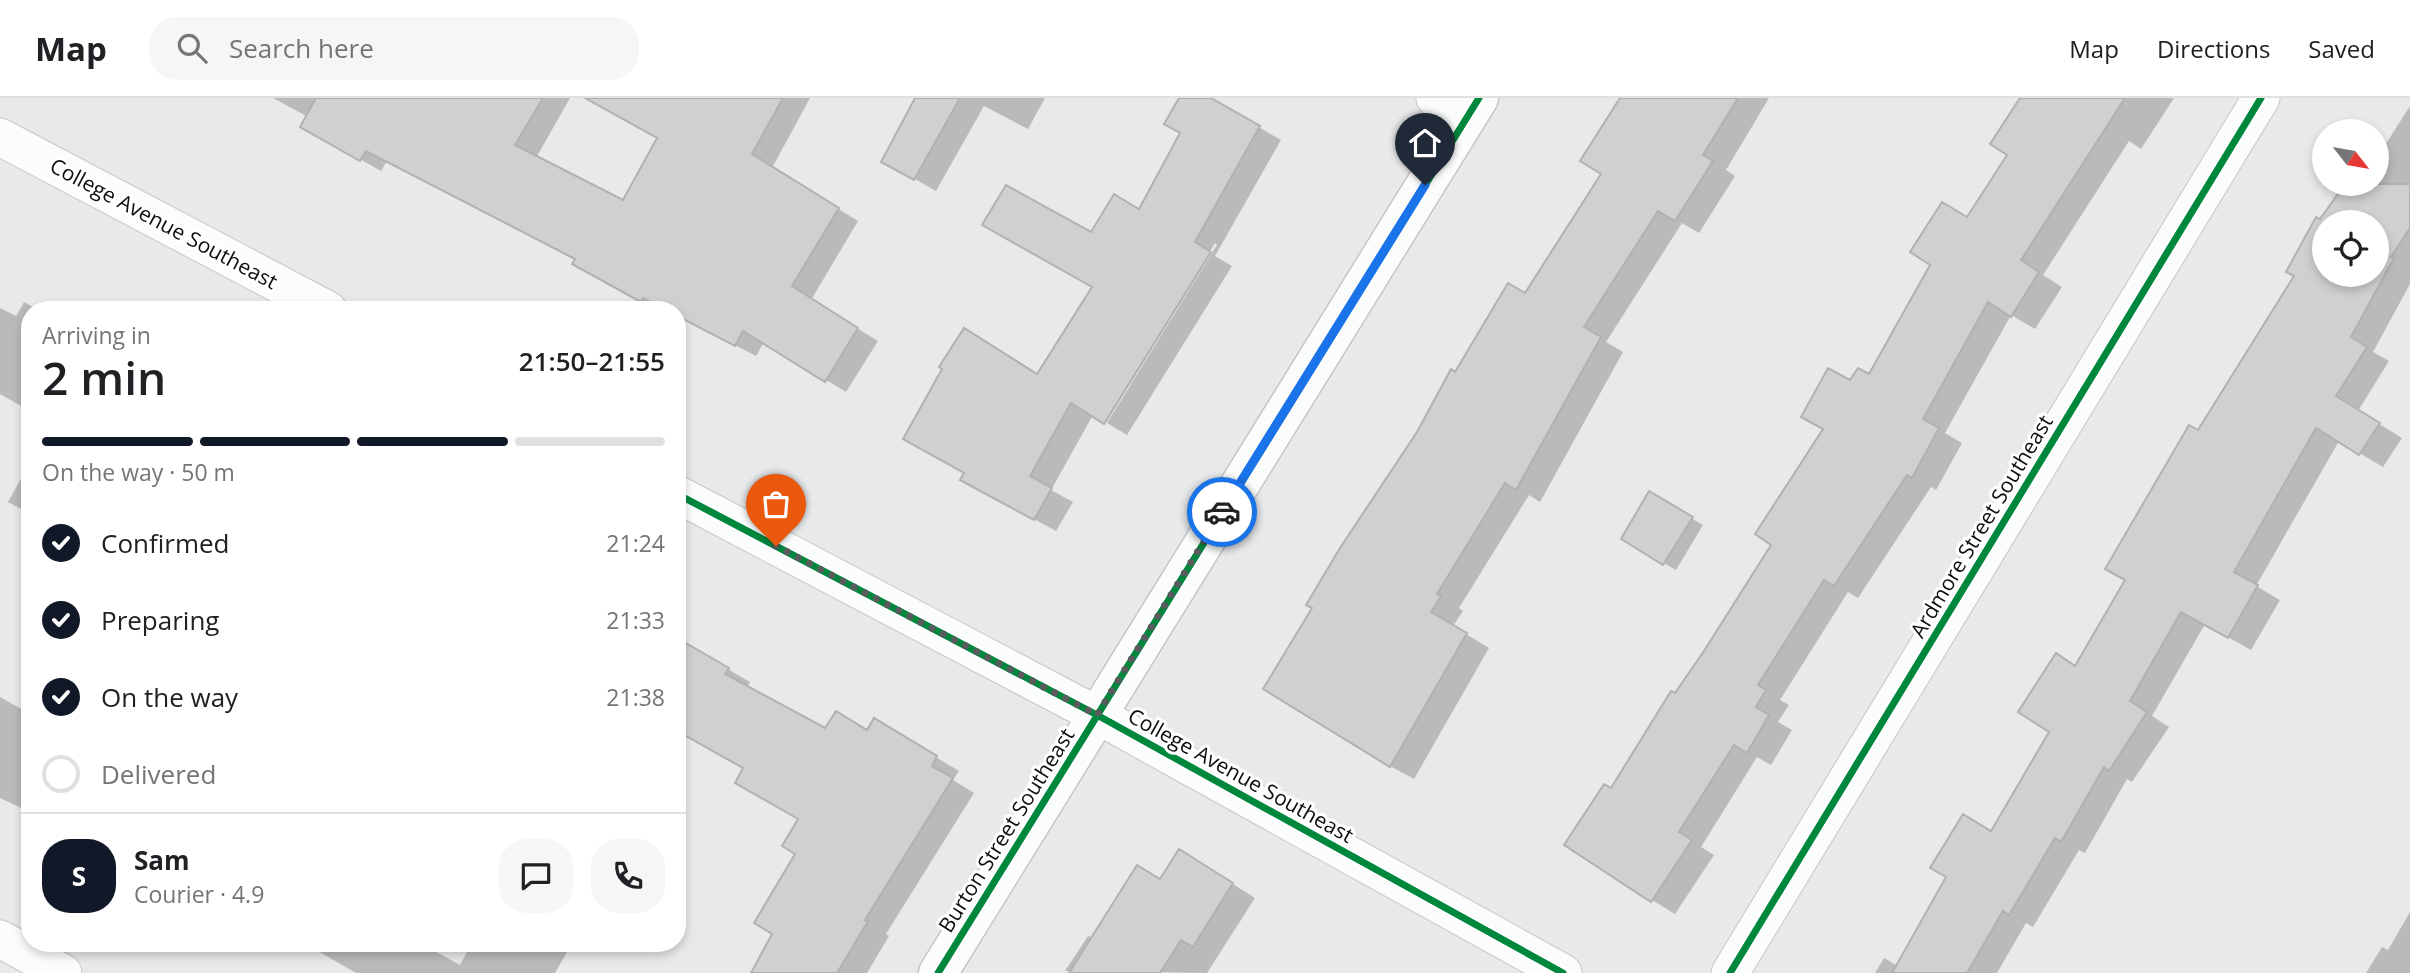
<!DOCTYPE html>
<html lang="en">
<head>
<meta charset="utf-8">
<style>
  :root { --surface:#fff; --page:#f6f6f6; --text:#202124; --muted:#757577; --line:#e0e0e0; --accent:#111827 }
  body { margin:0; font-family:"Open Sans",sans-serif; background:var(--page); color:var(--text); height:100vh; display:flex; flex-direction:column; font-size:26px; white-space:nowrap }
  * { box-sizing:border-box; margin:0 }
  p { font-size:23px; color:var(--muted) }
  .icon { flex:none; width:38px; height:38px; fill:none; stroke:currentColor; stroke-width:2; stroke-linecap:round; stroke-linejoin:round }
  .map { position:relative; flex:1; overflow:hidden }
  .drawer { position:absolute; left:21px; top:203px; width:665px; height:651px; display:flex; flex-direction:column; background:var(--surface); border-radius:28px; box-shadow:0 4px 10px #0003 }
  .drawer>* { flex:none }
  .needle { width:46px; rotate:121deg }
  .tools { position:absolute; left:2312px; top:21px; display:grid; gap:14px }
  .tools a { display:grid; place-items:center; width:77px; height:77px; border-radius:50%; background:var(--surface); box-shadow:0 4px 10px #0003; font-size:35px }
  .pin { position:absolute; display:grid; place-items:center; width:60px; height:60px; color:#fff; margin:-72px -30px; border-radius:50% 50% 50% 0; rotate:-45deg; box-shadow:0 0 7px #0007 }
  .pin .icon { rotate:45deg }
  .courier { position:absolute; display:grid; place-items:center; width:70px; height:70px; margin:-35px; border:5px solid #1a73e8; border-radius:50%; background:#fff; color:#222; box-shadow:0 2px 9px #0007 }
  .head em { font-style:normal; font-weight:600 }
  .head div { display:flex; flex-direction:column-reverse }
  .head { display:flex; align-items:center; justify-content:space-between; height:119px; padding:0 21px }
  h1 { font-size:46px; font-weight:600; line-height:52px }
  .bar { display:grid; grid-template-columns:repeat(4,1fr); gap:10px 7px; align-content:center; height:84px; padding:0 21px }
  .bar i { height:9px; border-radius:5px; background:var(--line) }
  .bar .selected { background:var(--accent) }
  .bar p { grid-column:span 4 }
  .line { display:flex; align-items:center; gap:18px; padding:0 21px; border-top:2px solid var(--line) }
  .line div { flex:1 }
  .round { display:grid; place-items:center; flex:none; width:74px; height:74px; border-radius:28px; background:var(--page) }
  ol { padding:0 21px; list-style:none }
  li { display:flex; align-items:center; gap:21px; height:77px }
  li p { margin-inline-start:auto }
  li .icon { padding:7px; border-radius:50%; background:var(--accent); color:#fff; stroke-width:4 }
  li:last-child { color:var(--muted) }
  li i { width:38px; height:38px; border:4px solid var(--line); border-radius:50% }
  header { display:flex; align-items:center; gap:42px; box-sizing:border-box; height:98px; padding:0 35px; background:var(--surface); border-bottom:2px solid var(--line) }
  header strong { font-size:33px }
  nav { display:flex; gap:38px; margin-inline-start:auto; font-size:24px }
  .search { width:490px; height:63px; background:var(--page); display:flex; align-items:center; gap:18px; box-sizing:border-box; padding:0 24px; border-radius:28px; color:var(--muted); font-size:26px }
  .map>svg:first-child { display:block }
  .shadow { fill:#0003; fill-rule:evenodd }
  .building { fill:#cfd0d1; stroke:#b1b1b3; stroke-width:2; fill-rule:evenodd }
  .lines { fill:none; stroke-linecap:round; stroke-linejoin:round }
  .street-casing { stroke:#c5c6c8; stroke-width:39 }
  .secondary-casing { stroke:#c5c6c8; stroke-width:41 }
  .street { stroke:#fbfcfc; stroke-width:37 }
  .secondary { stroke:#fbfcfc; stroke-width:38 }
  .cycleway-casing { stroke:#fff; stroke-width:11 }
  .cycleway { stroke:#00873e; stroke-width:7 }
  .done { stroke:#595b5c; stroke-width:7; stroke-dasharray:0 12.6 }
  .route { stroke:#1a73e8; stroke-width:9 }
  .labels { text-anchor:middle; dominant-baseline:central; stroke-width:6; stroke-linejoin:round; paint-order:stroke }
  .street-label { font-size:21px; fill:#0d0e0f; stroke:#fff }
</style>
</head>
<body>
<header>
<strong>Map</strong>
<div class="search"><svg class="icon" aria-label="search" viewBox="0 0 24 24"><circle cx="10" cy="10" r="6"/><path d="M15 15l6 6"/></svg>Search here</div>
<nav><a>Map</a><a>Directions</a><a>Saved</a></nav>
</header>
<div class="map">
<svg width="2410" height="875" viewBox="0 0 2410 875">
  <rect width="100%" height="100%" fill="#e7e9eb"/>
  <path class="shadow" d="M 273,0 L 570,0 L 536,60 L 623,104 L 659,40 L 612,0 L 810,0 L 772,70 L 858,123 L 811,202 L 878,243 L 846,294 L 764,244 L 756,258 L 677,217 L 677,212 L 658,212 L 575,165 L 577,162 L 387,63 L 381,73 L 302,28 L 308,19 Z
    M 917,0 L 1045,0 L 1028,31 L 984,8 L 936,93 L 883,63 Z
    M 1181,0 L 1208,0 L 1281,42 L 1215,158 L 1232,168 L 1127,337 L 1107,325 L 1217,147 L 1215,145 L 1104,324 L 1093,317 L 1051,392 L 1073,404 L 1056,433 L 984,394 L 966,374 L 1038,278 L 1094,188 L 1091,137 L 1140,113 L 1183,34 Z
    M 1644,0 L 1769,0 L 1726,72 L 1735,78 L 1699,135 L 1682,125 L 1606,244 L 1623,254 L 1540,404 L 1529,397 L 1459,510 L 1463,513 L 1453,528 L 1489,550 L 1414,681 L 1390,668 L 1456,276 L 1526,197 L 1603,76 Z
    M 2032,0 L 2174,0 L 2141,51 L 2129,43 L 2043,177 L 2062,189 L 2035,231 L 2011,217 L 1945,335 L 1962,345 L 1936,392 L 1931,389 L 1858,500 L 1848,494 L 1780,602 L 1789,607 L 1778,624 L 1792,632 L 1771,667 L 1757,659 L 1701,749 L 1714,757 L 1675,816 L 1652,802 L 1612,692 L 1773,446 L 1825,331 L 1851,284 L 1870,278 L 2009,57 Z
    M 2410,8 L 2410,186 L 2373,254 L 2389,263 L 2358,313 L 2402,340 L 2383,369 L 2339,343 L 2256,488 L 2280,502 L 2251,552 L 2205,526 L 2152,618 L 2169,629 L 2132,684 L 2127,681 L 2085,755 L 2079,752 L 2033,829 L 2026,825 L 1997,875 L 1875,875 L 1884,860 L 1898,868 L 1991,734 L 2051,634 L 2076,569 L 2127,482 L 2198,335 L 2296,178 L 2320,123 L 2347,86 L 2376,86 L 2376,53 L 2380,55 ZM 2324,124 L 2376,124 L 2376,177 L 2324,177 Z
    M 24,204 L 38,212 L 30,212 L 30,313 L 0,296 L 0,210 L 16,218 Z
    M 30,364 L 30,416 L 8,404 Z
    M 1650,396 L 1703,427 L 1676,472 L 1623,441 Z
    M 677,542 L 750,584 L 747,590 L 825,633 L 868,634 L 875,623 L 959,673 L 953,682 L 974,695 L 886,836 L 889,838 L 867,875 L 753,875 L 774,836 L 798,755 L 800,721 Z
    M 0,599 L 30,616 L 30,714 L 0,700 Z
    M 1203,767 L 1255,800 L 1207,875 L 1065,873 L 1088,838 L 1093,840 L 1161,783 Z
    M 2410,814 L 2410,875 L 2366,875 L 2382,849 L 2388,852 Z
    M 304,845 L 420,845 L 460,867 L 472,845 L 572,845 L 555,875 L 356,875 Z"/>
  <path class="building" d="M 316,0 L 543,0 L 515,47 L 623,102 L 657,40 L 585,0 L 783,0 L 752,56 L 839,110 L 792,188 L 858,230 L 825,284 L 743,233 L 735,248 L 677,218 L 677,212 L 665,212 L 643,200 L 641,204 L 572,166 L 575,161 L 366,53 L 360,63 L 300,29 Z
    M 915,0 L 960,0 L 914,82 L 881,64 Z
    M 1179,0 L 1211,0 L 1260,28 L 1195,144 L 1211,154 L 1104,326 L 1071,305 L 1030,378 L 1052,390 L 1034,422 L 960,382 L 964,375 L 903,341 L 942,271 L 939,269 L 964,230 L 1037,276 L 1092,189 L 982,127 L 1006,87 L 1091,134 L 1114,96 L 1139,111 L 1180,35 L 1164,26 Z
    M 1620,0 L 1738,0 L 1703,57 L 1713,63 L 1675,123 L 1658,113 L 1584,229 L 1601,239 L 1516,392 L 1505,385 L 1437,496 L 1441,498 L 1431,514 L 1467,535 L 1390,669 L 1263,591 L 1312,510 L 1306,507 L 1340,450 L 1417,334 L 1451,271 L 1455,274 L 1508,185 L 1525,195 L 1601,76 L 1580,63 Z
    M 2020,0 L 2125,0 L 2021,162 L 2039,174 L 2011,219 L 1988,204 L 1923,321 L 1939,330 L 1912,380 L 1907,377 L 1834,488 L 1824,482 L 1758,587 L 1766,592 L 1756,609 L 1769,617 L 1747,655 L 1734,647 L 1679,734 L 1692,742 L 1651,804 L 1564,747 L 1604,686 L 1611,690 L 1671,593 L 1675,595 L 1704,553 L 1771,447 L 1755,436 L 1823,331 L 1801,319 L 1828,270 L 1850,282 L 1858,270 L 1869,276 L 1930,167 L 1910,154 L 1942,104 L 1967,119 L 2007,57 L 1990,46 Z
    M 2345,86 L 2410,86 L 2410,130 L 2391,159 L 2394,160 L 2351,239 L 2367,249 L 2336,298 L 2380,325 L 2359,357 L 2316,330 L 2234,474 L 2258,487 L 2228,540 L 2181,514 L 2130,603 L 2147,614 L 2109,673 L 2104,669 L 2061,744 L 2055,740 L 2009,817 L 2003,813 L 1967,875 L 1892,875 L 1946,779 L 1930,770 L 1963,716 L 1991,733 L 2049,634 L 2018,614 L 2056,555 L 2075,568 L 2125,482 L 2105,471 L 2189,327 L 2198,332 L 2294,178 L 2286,174 L 2316,119 L 2320,121 ZM 2324,124 L 2376,124 L 2376,177 L 2324,177 Z
    M 1649,393 L 1693,419 L 1663,467 L 1621,441 Z
    M 677,540 L 729,570 L 725,576 L 825,630 L 836,613 L 867,632 L 874,620 L 937,658 L 932,668 L 953,680 L 865,822 L 868,823 L 837,875 L 751,875 L 772,836 L 754,825 L 795,756 L 782,748 L 798,721 L 735,685 L 743,670 L 677,633 Z
    M 1179,751 L 1233,785 L 1193,849 L 1181,842 L 1160,875 L 1069,875 L 1137,767 L 1160,781 Z"/>
  <g class="lines">
    <g class="street-casing">
      <path id="street" d="M 1435,0 L 1468,17
        M 0,39 L 328,212
        M 677,396 L 1097,617 L 1563,875
        M 0,841 L 63,875
        M 1730,875 L 2261,0"/>
    </g>
    <g class="secondary-casing">
      <path id="secondary" d="M 938,875 L 1479,0"/>
    </g>
    <use href="#street" class="street"/>
    <use href="#secondary" class="secondary"/>
    <g class="cycleway-casing">
      <path id="cycleway" d="M 677,396 L 1097,617 L 1563,875
        M 938,875 L 1479,0
        M 1730,875 L 2261,0"/>
    </g>
    <use href="#cycleway" class="cycleway"/>
  </g>
  <g class="lines">
    <path class="done" d="M 776,448 L 1097,617 L 1222,414"/>
    <path class="route" d="M 1222,414 L 1425,87"/>
  </g>
  <g class="labels">
    <g class="street-label">
      <text transform="translate(164 125) rotate(28)">College Avenue Southeast</text>
      <text transform="translate(1981 428) rotate(-59)">Ardmore Street Southeast</text>
      <text transform="translate(1241 677) rotate(29)">College Avenue Southeast</text>
      <text transform="translate(1006 732) rotate(-58)">Burton Street Southeast</text>
    </g>
  </g>
</svg>
<div class="tools">
<a><svg class="needle" viewBox="-14 -14 28 28"><path d="M0-13l5 13h-10z" fill="#e53935"/><path d="M0 13l5-13h-10z" fill="#757577"/></svg></a>
<a><svg class="icon" aria-label="locate" viewBox="0 0 24 24"><circle cx="12" cy="12" r="6"/><path d="M12 2v4M12 18v4M2 12h4M18 12h4"/></svg></a>
</div>
<div class="pin" style="left:776px;top:448px;background:#ea580c"><svg class="icon" aria-label="bag" viewBox="0 0 24 24"><path d="M5 8h14l-1 12H6zM9 8a3 3 0 0 1 6 0"/></svg></div>
<div class="pin" style="left:1425px;top:87px;background:#1f2937"><svg class="icon" aria-label="home" viewBox="0 0 24 24"><path d="M3 11l9-7 9 7M6 9v11h12V9"/></svg></div>
<div class="courier" style="left:1222px;top:414px"><svg class="icon" aria-label="car" viewBox="0 0 24 24"><path d="M5 17H2v-5l4-1 3-4h7l3 4 3 1v5h-3M9 17h6M6 11h13"/><circle cx="7" cy="17" r="2"/><circle cx="17" cy="17" r="2"/></svg></div>
<section class="drawer">
<div class="head"><div><h1>2 min</h1><p>Arriving in</p></div><em>21:50–21:55</em></div>
<div class="bar"><i class="selected"></i><i class="selected"></i><i class="selected"></i><i></i><p>On the way · 50 m</p></div>
<ol>
<li><svg class="icon" aria-label="check" viewBox="0 0 24 24"><path d="M5 12l5 5 9-10"/></svg>Confirmed<p>21:24</p></li>
<li><svg class="icon" aria-label="check" viewBox="0 0 24 24"><path d="M5 12l5 5 9-10"/></svg>Preparing<p>21:33</p></li>
<li><svg class="icon" aria-label="check" viewBox="0 0 24 24"><path d="M5 12l5 5 9-10"/></svg>On the way<p>21:38</p></li>
<li><i></i>Delivered</li>
</ol>
<div class="line" style="height:126px"><b class="round" style="background:var(--accent);color:#fff">S</b><div><b>Sam</b><p>Courier · 4.9</p></div><a class="round"><svg class="icon" aria-label="chat" viewBox="0 0 24 24"><path d="M4 5h16v11H9l-5 4z"/></svg></a><a class="round"><svg class="icon" aria-label="phone" viewBox="0 0 24 24"><path d="M5 4h4l2 5-3 2q2 4 5 5l2-3 5 2v4C11 20 4 13 5 4z"/></svg></a></div>
</section>
</div>
</body>
</html>
